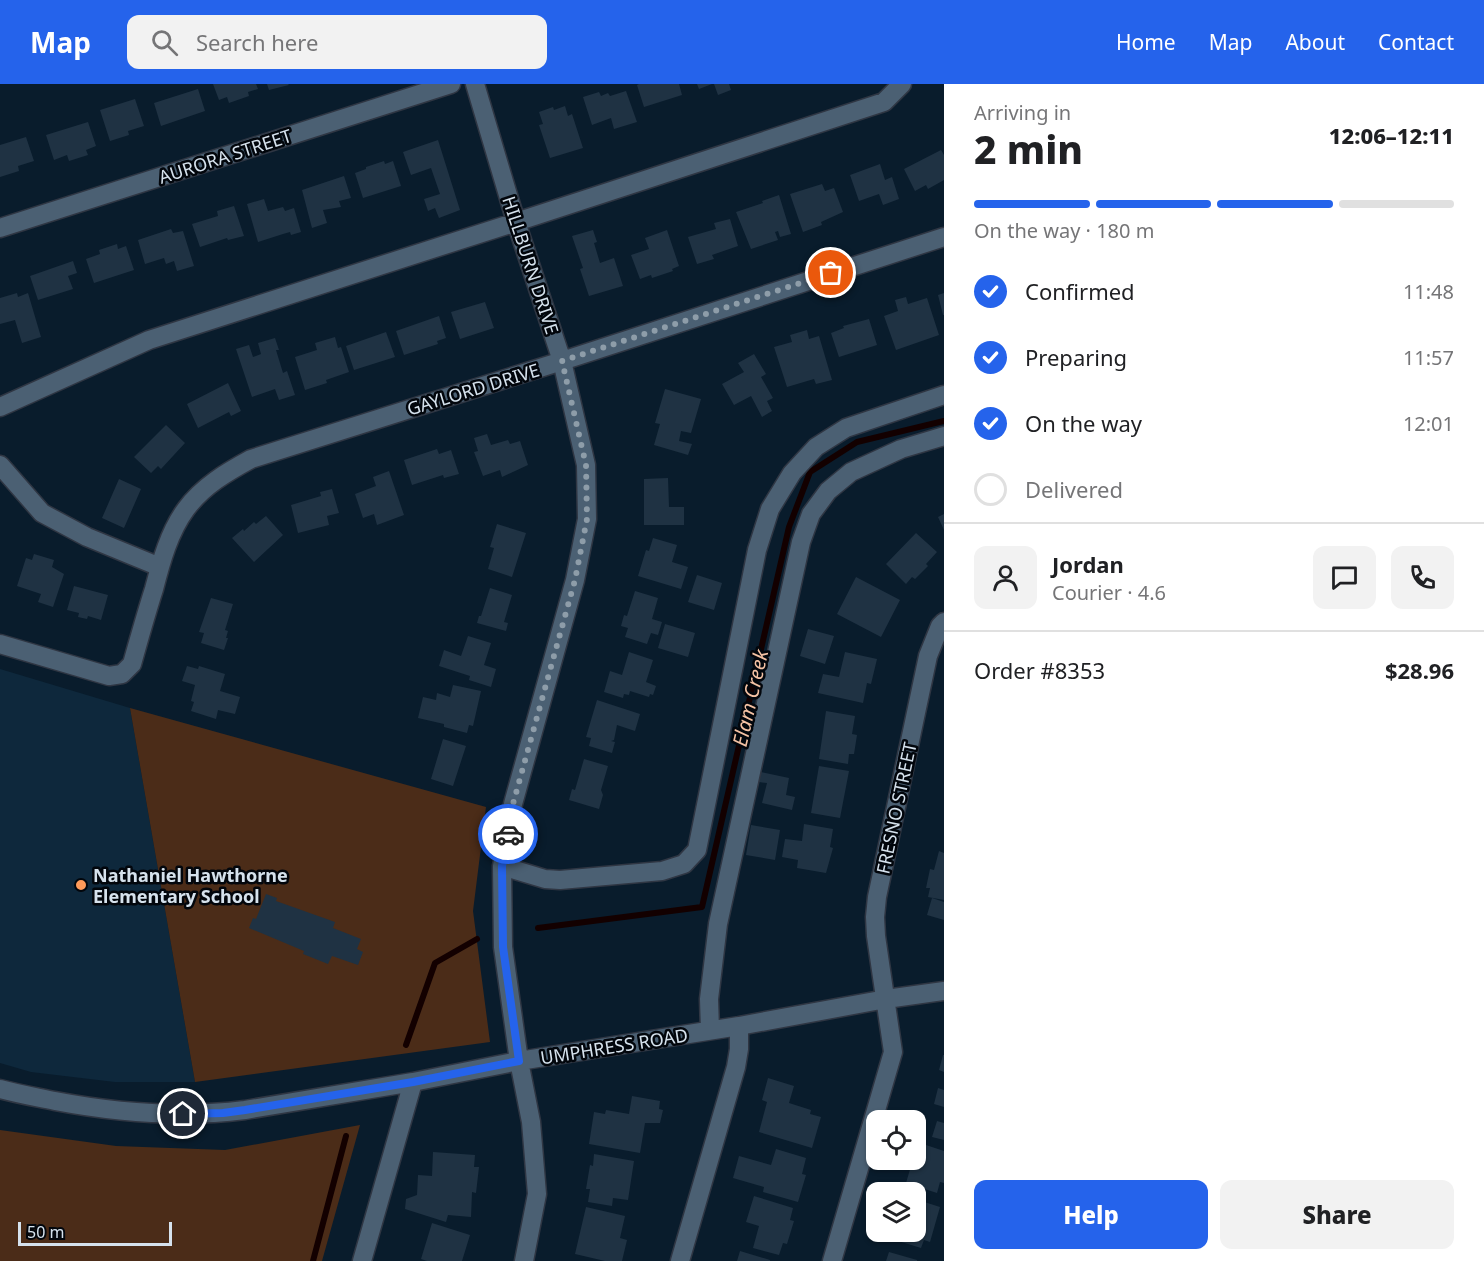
<!DOCTYPE html>
<html lang="en">
<head>
<meta charset="utf-8">
<style>
  :root { --surface:#fff; --page:#f2f2f2; --text:#202124; --muted:#757577; --line:#e0e0e0; --accent:#2563eb }
  body { margin:0; font-family:"Noto Sans",sans-serif; background:var(--page); color:var(--text); height:100vh; display:flex; flex-direction:column; font-size:22px; white-space:nowrap }
  * { box-sizing:border-box; margin:0 }
  p { font-size:20px; color:var(--muted) }
  .icon { flex:none; width:33px; height:33px; fill:none; stroke:currentColor; stroke-width:2; stroke-linecap:round; stroke-linejoin:round }
  .map { position:relative; flex:1; overflow:hidden }
  .panel { display:flex; flex-direction:column; background:var(--surface); width:540px }
  .panel>* { flex:none }
  .buttons { position:absolute; left:866px; top:1026px; display:grid; gap:12px }
  .buttons a { display:grid; place-items:center; width:60px; height:60px; border-radius:12px; background:var(--surface); box-shadow:0 2px 4px #0004; font-size:30px }
  .scale { position:absolute; left:18px; bottom:15px; width:154px; box-sizing:border-box; padding-left:6px; border:3px solid #d6e2ed; border-top:0; font-size:16px; line-height:21px; white-space:nowrap; color:#d6e2ed; -webkit-text-stroke:4px #02060c; paint-order:stroke }
  .pin { position:absolute; display:grid; place-items:center; width:51px; height:51px; color:#fff; margin:-26px; border:3px solid #fff; border-radius:50%; box-shadow:0 2px 6px #0007 }
  .courier { position:absolute; display:grid; place-items:center; width:60px; height:60px; margin:-30px; border:4px solid #2563eb; border-radius:50%; background:#fff; color:#222; box-shadow:0 2px 8px #0007 }
  .summary em { font-style:normal; font-weight:800 }
  .summary div { display:flex; flex-direction:column-reverse }
  .summary { display:flex; align-items:center; justify-content:space-between; height:102px; padding:0 30px }
  h1 { font-size:39px; font-weight:800; line-height:45px }
  .bar { display:grid; grid-template-columns:repeat(4,1fr); gap:9px 6px; align-content:center; height:72px; padding:0 30px }
  .bar i { height:8px; border-radius:4px; background:var(--line) }
  .bar .current { background:var(--accent) }
  .bar p { grid-column:span 4 }
  .line { display:flex; align-items:center; gap:15px; padding:0 30px; border-top:2px solid var(--line) }
  .line div { flex:1 }
  .round { display:grid; place-items:center; flex:none; width:63px; height:63px; border-radius:12px; background:var(--page) }
  ol { padding:0 30px; list-style:none }
  li { display:flex; align-items:center; gap:18px; height:66px }
  li p { margin-inline-start:auto }
  li .icon { padding:6px; border-radius:50%; background:var(--accent); color:#fff; stroke-width:4 }
  li:last-child { color:var(--muted) }
  li i { width:33px; height:33px; border:3px solid var(--line); border-radius:50% }
  .action { display:flex; gap:12px; margin-top:auto; padding:12px 30px }
  .action a { flex:1; height:69px; border-radius:12px; background:var(--accent); color:#fff; font-size:24px; font-weight:800; line-height:69px; text-align:center }
  .action a+a { background:var(--page); color:var(--text) }
  header { display:flex; align-items:center; gap:36px; box-sizing:border-box; height:84px; padding:0 30px; background:var(--accent); color:#fff }
  header strong { font-size:28px }
  nav { display:flex; gap:33px; margin-inline-start:auto; font-size:21px }
  .search { width:420px; height:54px; background:var(--page); display:flex; align-items:center; gap:15px; box-sizing:border-box; padding:0 21px; border-radius:12px; color:var(--muted); font-size:22px }
  main { display:flex; flex:1; min-height:0 }
  .map>svg:first-child { display:block }
  .built { fill:#0e283c }
  .green { fill:#4b2c18 }
  .lines { fill:none; stroke-linecap:round; stroke-linejoin:round }
  .stream { stroke:#130000; stroke-width:6 }
  .building { fill:#1f3243 }
  .minor-casing { stroke:#2f3643; stroke-width:21 }
  .minor { stroke:#4b6073; stroke-width:18 }
  .done { stroke:#8e9da9; stroke-width:6; stroke-dasharray:0 10.8 }
  .route { stroke:#2563eb; stroke-width:8 }
  .poi-dot { fill:#ff9b5a; stroke:#02060c; stroke-width:2 }
  .labels { text-anchor:middle; dominant-baseline:central; stroke-width:5; stroke-linejoin:round; paint-order:stroke }
  .street-label { font-size:18px; fill:#d6e2ed; stroke:#02060c }
  .poi-label { font-size:18px; font-weight:bold; fill:#d6e2ed; stroke:#02060c; text-anchor:start }
  .water-label { font-size:20px; font-style:italic; fill:#f4c2a4; stroke:#02060c }
</style>
</head>
<body>
<header>
<strong>Map</strong>
<div class="search"><svg class="icon" aria-label="search" viewBox="0 0 24 24"><circle cx="10" cy="10" r="6"/><path d="M15 15l6 6"/></svg>Search here</div>
<nav><a>Home</a><a>Map</a><a>About</a><a>Contact</a></nav>
</header>
<main>
<div class="map">
<svg width="944" height="1177" viewBox="0 0 944 1177">
  <rect width="100%" height="100%" fill="#091c2c"/>
  <path class="built" d="M 0,585 L 130,624 L 195,998 L 115,998 L 31,988 L 0,979 Z"/>
  <path class="green" d="M 130,624 L 486,723 L 473,827 L 490,958 L 195,998 Z
    M 360,1041 L 322,1177 L 0,1177 L 0,1046 L 116,1062 L 225,1066 Z"/>
  <g class="lines">
    <path class="stream" d="M 538,844 L 702,823 L 789,443 L 810,388 L 857,358 L 944,337
      M 406,961 L 435,879 L 477,855
      M 313,1177 L 346,1052"/>
  </g>
  <path class="building" d="M 213,0 L 256,0 L 258,5 L 248,8 L 249,12 L 229,19 L 227,13 L 219,16 Z
    M 267,0 L 288,0 L 289,1 L 269,6 Z
    M 639,0 L 679,0 L 682,11 L 644,23 L 637,1 Z
    M 697,0 L 712,0 L 699,5 Z
    M 714,0 L 729,0 L 731,6 L 718,11 Z
    M 198,5 L 205,27 L 161,42 L 154,19 Z
    M 626,7 L 637,38 L 614,45 L 611,34 L 592,41 L 583,13 L 599,8 L 601,12 L 608,9 L 610,12 Z
    M 135,15 L 144,42 L 128,47 L 129,51 L 110,57 L 100,26 Z
    M 565,22 L 568,32 L 572,30 L 583,64 L 550,74 L 539,41 L 543,40 L 539,28 L 553,23 L 554,26 Z
    M 88,38 L 96,62 L 86,66 L 88,71 L 69,77 L 67,71 L 54,76 L 46,51 Z
    M 26,53 L 34,77 L 18,82 L 19,87 L 0,93 L 0,61 Z
    M 438,56 L 460,126 L 439,134 L 435,124 L 428,127 L 424,115 L 440,110 L 431,84 L 411,91 L 403,68 Z
    M 941,66 L 944,71 L 944,96 L 928,105 L 926,101 L 915,107 L 904,85 Z
    M 384,77 L 385,80 L 393,77 L 401,102 L 363,114 L 355,89 L 366,85 L 366,83 Z
    M 880,80 L 885,96 L 892,93 L 899,115 L 883,121 L 879,110 L 859,117 L 850,91 Z
    M 344,92 L 351,114 L 339,117 L 341,123 L 323,126 L 327,139 L 312,144 L 302,106 Z
    M 822,100 L 825,107 L 834,104 L 843,128 L 821,138 L 822,141 L 803,148 L 790,110 Z
    M 779,111 L 791,150 L 780,153 L 778,147 L 775,148 L 778,156 L 751,165 L 736,128 L 763,119 L 762,117 Z
    M 264,115 L 268,127 L 283,123 L 285,127 L 294,124 L 301,148 L 291,151 L 290,148 L 283,150 L 258,158 L 247,120 Z
    M 234,122 L 244,152 L 228,156 L 227,154 L 200,163 L 192,140 L 218,132 L 217,127 Z
    M 730,135 L 738,162 L 712,171 L 714,175 L 697,180 L 688,153 L 716,145 L 714,139 Z
    M 171,145 L 173,149 L 183,147 L 194,182 L 177,187 L 174,177 L 166,180 L 164,174 L 145,180 L 138,156 Z
    M 593,146 L 597,158 L 594,159 L 600,179 L 614,174 L 623,202 L 589,212 L 580,185 L 583,184 L 572,152 Z
    M 667,146 L 679,182 L 672,185 L 673,187 L 652,194 L 651,191 L 640,195 L 631,171 L 649,165 L 645,154 Z
    M 117,160 L 118,165 L 126,162 L 134,186 L 94,199 L 86,175 L 100,170 L 99,166 Z
    M 73,177 L 77,189 L 68,192 L 73,205 L 38,216 L 30,192 Z
    M 17,209 L 18,213 L 28,209 L 41,253 L 22,259 L 15,236 L 0,240 L 0,214 Z
    M 944,209 L 944,231 L 943,231 L 938,211 Z
    M 906,213 L 908,220 L 927,214 L 939,251 L 896,266 L 884,232 L 898,227 L 895,216 Z
    M 485,218 L 494,244 L 460,255 L 451,228 Z
    M 439,232 L 446,254 L 437,257 L 438,260 L 404,271 L 396,247 Z
    M 869,235 L 877,261 L 839,273 L 831,249 L 844,244 L 843,242 Z
    M 807,246 L 809,255 L 819,252 L 832,296 L 816,300 L 814,295 L 787,303 L 774,263 L 792,258 L 790,251 Z
    M 386,248 L 395,273 L 354,286 L 346,262 Z
    M 335,253 L 338,264 L 341,263 L 349,288 L 326,296 L 327,299 L 305,306 L 295,273 L 317,266 L 315,259 Z
    M 275,254 L 279,266 L 276,266 L 283,289 L 287,287 L 295,311 L 279,316 L 275,305 L 252,313 L 236,265 L 249,261 L 253,273 L 261,270 L 258,259 Z
    M 754,270 L 766,290 L 761,293 L 773,314 L 767,317 L 772,327 L 762,333 L 751,312 L 734,321 L 722,300 L 744,288 L 738,279 Z
    M 228,299 L 241,327 L 231,332 L 229,328 L 198,344 L 187,320 Z
    M 665,305 L 701,315 L 691,349 L 681,347 L 679,357 L 692,360 L 688,371 L 654,361 L 660,340 L 655,339 Z
    M 166,341 L 185,359 L 161,385 L 158,382 L 151,389 L 134,373 Z
    M 487,350 L 491,361 L 508,356 L 510,360 L 520,357 L 528,381 L 502,393 L 500,386 L 483,392 L 474,368 L 478,367 L 474,354 Z
    M 437,365 L 439,370 L 451,366 L 459,390 L 444,394 L 443,391 L 412,401 L 404,376 Z
    M 389,387 L 404,431 L 377,441 L 374,430 L 363,434 L 355,410 L 376,402 L 373,393 Z
    M 668,394 L 669,423 L 684,423 L 684,441 L 644,441 L 644,395 Z
    M 119,395 L 141,405 L 124,444 L 102,434 Z
    M 332,405 L 339,429 L 327,432 L 329,441 L 298,449 L 291,421 L 321,412 L 320,408 Z
    M 944,430 L 944,446 L 938,433 Z
    M 266,432 L 283,451 L 254,478 L 232,454 L 243,445 L 244,447 L 254,438 L 256,440 Z
    M 497,440 L 526,449 L 512,493 L 488,485 L 494,464 L 490,463 Z
    M 916,449 L 937,468 L 926,480 L 928,482 L 915,495 L 912,493 L 906,500 L 886,480 Z
    M 653,454 L 677,461 L 672,478 L 688,483 L 681,505 L 638,492 L 646,466 L 649,467 Z
    M 34,470 L 54,476 L 52,483 L 64,490 L 53,523 L 38,518 L 41,510 L 17,502 L 26,474 L 32,476 Z
    M 697,491 L 722,499 L 714,526 L 688,518 Z
    M 856,493 L 900,516 L 881,553 L 837,530 Z
    M 74,502 L 108,511 L 101,536 L 88,532 L 87,535 L 78,533 L 79,529 L 67,526 Z
    M 490,504 L 512,511 L 504,538 L 508,539 L 506,547 L 477,539 L 479,532 L 481,532 Z
    M 635,507 L 658,514 L 652,535 L 662,538 L 658,551 L 651,549 L 647,560 L 625,553 L 628,544 L 621,542 L 624,531 L 627,532 Z
    M 211,514 L 233,520 L 225,546 L 228,547 L 226,554 L 228,554 L 224,566 L 201,559 L 204,549 L 199,548 Z
    M 665,540 L 695,549 L 688,573 L 658,564 Z
    M 808,545 L 834,552 L 825,580 L 800,572 Z
    M 468,552 L 491,559 L 484,581 L 496,585 L 491,603 L 469,596 L 470,592 L 439,582 L 444,566 L 461,572 Z
    M 629,568 L 653,576 L 646,598 L 656,602 L 653,611 L 650,610 L 649,613 L 630,607 L 629,611 L 624,610 L 623,614 L 604,608 L 610,587 L 622,591 Z
    M 845,568 L 877,575 L 871,600 L 867,599 L 863,619 L 818,609 L 823,590 L 839,593 Z
    M 187,582 L 198,585 L 199,582 L 225,590 L 220,607 L 240,613 L 235,630 L 218,626 L 216,635 L 191,627 L 194,618 L 191,617 L 195,601 L 182,597 Z
    M 453,601 L 481,607 L 473,642 L 469,641 L 467,649 L 444,643 L 444,640 L 418,634 L 423,613 L 436,616 L 437,609 L 450,613 Z
    M 597,616 L 640,630 L 635,647 L 617,641 L 614,656 L 611,657 L 615,658 L 612,669 L 589,662 L 591,654 L 586,653 Z
    M 826,627 L 855,632 L 852,650 L 857,651 L 854,670 L 849,670 L 848,680 L 819,675 Z
    M 443,655 L 466,662 L 453,702 L 431,695 Z
    M 584,675 L 608,682 L 601,706 L 603,711 L 599,725 L 569,716 L 572,705 L 575,706 Z
    M 819,682 L 849,687 L 840,734 L 811,729 Z
    M 761,688 L 789,694 L 786,711 L 795,713 L 792,726 L 762,719 L 767,699 L 759,698 Z
    M 804,740 L 833,745 L 830,763 L 833,764 L 826,789 L 797,784 L 798,776 L 782,773 L 785,755 L 802,757 Z
    M 751,741 L 780,746 L 775,776 L 746,771 Z
    M 939,767 L 944,769 L 944,816 L 928,813 L 930,804 L 926,804 L 930,785 L 934,786 Z
    M 266,810 L 277,814 L 276,817 L 335,838 L 333,844 L 361,855 L 357,865 L 363,868 L 358,881 L 332,872 L 328,880 L 303,870 L 304,867 L 249,844 L 253,834 L 256,835 Z
    M 932,814 L 944,818 L 944,836 L 927,831 Z
    M 943,971 L 944,971 L 944,988 L 939,986 Z
    M 768,994 L 794,1002 L 789,1019 L 811,1026 L 810,1030 L 821,1033 L 812,1064 L 759,1048 L 767,1018 L 762,1016 Z
    M 938,1004 L 944,1006 L 944,1023 L 934,1020 Z
    M 632,1012 L 660,1017 L 659,1025 L 663,1026 L 660,1039 L 645,1039 L 640,1069 L 589,1060 L 594,1028 L 605,1030 L 606,1026 L 629,1030 Z
    M 937,1037 L 944,1039 L 944,1056 L 932,1053 Z
    M 917,1058 L 944,1067 L 944,1099 L 940,1098 L 937,1109 L 906,1099 L 911,1082 L 914,1083 L 916,1077 L 915,1065 Z
    M 776,1065 L 806,1074 L 802,1090 L 806,1091 L 798,1118 L 763,1108 L 764,1103 L 733,1094 L 739,1072 L 771,1081 Z
    M 433,1068 L 475,1071 L 474,1083 L 479,1083 L 476,1109 L 472,1108 L 471,1133 L 448,1131 L 446,1138 L 405,1125 L 406,1115 L 417,1111 L 418,1091 L 432,1092 Z
    M 594,1070 L 634,1077 L 628,1116 L 613,1114 L 612,1122 L 588,1118 L 590,1105 L 586,1105 L 590,1081 L 593,1082 Z
    M 754,1112 L 793,1124 L 790,1136 L 794,1137 L 787,1160 L 783,1159 L 779,1171 L 753,1164 L 759,1142 L 746,1138 Z
    M 915,1115 L 940,1123 L 930,1158 L 924,1156 L 921,1164 L 895,1156 L 897,1148 L 915,1148 Z
    M 586,1123 L 625,1132 L 620,1154 L 627,1156 L 622,1177 L 605,1177 L 575,1170 Z
    M 432,1139 L 470,1151 L 462,1177 L 427,1177 L 421,1175 Z
    M 740,1167 L 770,1176 L 770,1177 L 737,1177 Z
    M 889,1168 L 917,1176 L 917,1177 L 886,1177 Z"/>
  <g class="lines">
    <g class="minor-casing">
      <path id="minor" d="M 475,0 L 516,138 L 562,277 L 586,381 L 587,435 L 575,496 L 513,720 L 502,782 L 503,863 L 519,977 L 531,1038 L 537,1110 L 524,1177
        M 0,144 L 451,0
        M 0,323 L 149,256 L 516,138 L 884,18 L 902,0
        M 0,381 L 42,429 L 87,453 L 160,483
        M 0,560 L 109,592 L 122,590 L 132,580 C 139,555 146,530 154,505 C 161,478 169,448 186,425 C 203,402 227,388 251,375 L 562,277 L 944,153
        M 502,782 L 545,795 L 560,796 L 662,787 L 684,780 L 697,766 L 757,466 L 770,425 L 792,389 L 816,363 L 846,344 L 944,311
        M 710,946 L 709,915 L 718,840 L 801,458 L 811,430 L 828,407 L 851,388 L 901,365 L 944,352
        M 0,1005 C 18,1010 36,1013 55,1017 C 118,1029 181,1034 245,1026 L 413,998 L 519,977 L 739,942 L 886,915 L 944,907
        M 362,1177 L 413,998
        M 680,1177 L 736,983 L 739,965 L 739,942
        M 832,1177 L 893,968 L 876,852 L 875,833 L 877,813 L 928,572 L 940,542 L 944,538"/>
    </g>
    <use href="#minor" class="minor"/>
  </g>
  <g class="lines">
    <path class="done" d="M 508,750 L 513,720 L 575,496 L 587,435 L 586,381 L 562,277 L 831,189"/>
    <path class="route" d="M 183,1030 L 223,1029 L 245,1026 L 413,998 L 519,977 L 503,863 L 502,782 L 508,750"/>
  </g>
  <circle class="poi-dot" cx="81" cy="801" r="6"/>
  <g class="labels">
    <g class="street-label">
      <text transform="translate(225 72) rotate(-18)">AURORA STREET</text>
      <text transform="translate(531 181) rotate(72)">HILLBURN DRIVE</text>
      <text transform="translate(473 305) rotate(-17)">GAYLORD DRIVE</text>
      <text transform="translate(896 724) rotate(-78)">FRESNO STREET</text>
      <text transform="translate(614 962) rotate(-9)">UMPHRESS ROAD</text>
    </g>
    <g class="poi-label">
      <text x="93" y="791">Nathaniel Hawthorne<tspan x="93" dy="21">Elementary School</tspan></text>
    </g>
    <g class="water-label">
      <text transform="translate(750 614) rotate(-77)">Elam Creek</text>
    </g>
  </g>
</svg>
<div class="buttons">
<a><svg class="icon" aria-label="locate" viewBox="0 0 24 24"><circle cx="12" cy="12" r="6"/><path d="M12 2v4M12 18v4M2 12h4M18 12h4"/></svg></a>
<a><svg class="icon" aria-label="layers" viewBox="0 0 24 24"><path d="M12 4l9 5-9 5-9-5zM3 14l9 5 9-5"/></svg></a>
</div>
<div class="scale">50 m</div>
<div class="pin" style="left:831px;top:189px;background:#ea580c"><svg class="icon" aria-label="bag" viewBox="0 0 24 24"><path d="M5 8h14l-1 12H6zM9 8a3 3 0 0 1 6 0"/></svg></div>
<div class="pin" style="left:183px;top:1030px;background:#1f2937"><svg class="icon" aria-label="home" viewBox="0 0 24 24"><path d="M3 11l9-7 9 7M6 9v11h12V9"/></svg></div>
<div class="courier" style="left:508px;top:750px"><svg class="icon" aria-label="car" viewBox="0 0 24 24"><path d="M5 17H2v-5l4-1 3-4h7l3 4 3 1v5h-3M9 17h6M6 11h13"/><circle cx="7" cy="17" r="2"/><circle cx="17" cy="17" r="2"/></svg></div>
</div>
<section class="panel">
<div class="summary"><div><h1>2 min</h1><p>Arriving in</p></div><em>12:06–12:11</em></div>
<div class="bar"><i class="current"></i><i class="current"></i><i class="current"></i><i></i><p>On the way · 180 m</p></div>
<ol>
<li><svg class="icon" aria-label="check" viewBox="0 0 24 24"><path d="M5 12l5 5 9-10"/></svg>Confirmed<p>11:48</p></li>
<li><svg class="icon" aria-label="check" viewBox="0 0 24 24"><path d="M5 12l5 5 9-10"/></svg>Preparing<p>11:57</p></li>
<li><svg class="icon" aria-label="check" viewBox="0 0 24 24"><path d="M5 12l5 5 9-10"/></svg>On the way<p>12:01</p></li>
<li><i></i>Delivered</li>
</ol>
<div class="line" style="height:108px"><a class="round"><svg class="icon" aria-label="person" viewBox="0 0 24 24"><circle cx="12" cy="8" r="4"/><path d="M4 21q1-7 8-7t8 7"/></svg></a><div><b>Jordan</b><p>Courier · 4.6</p></div><a class="round"><svg class="icon" aria-label="chat" viewBox="0 0 24 24"><path d="M4 5h16v11H9l-5 4z"/></svg></a><a class="round"><svg class="icon" aria-label="phone" viewBox="0 0 24 24"><path d="M5 4h4l2 5-3 2q2 4 5 5l2-3 5 2v4C11 20 4 13 5 4z"/></svg></a></div>
<div class="line" style="height:78px"><div>Order #8353</div><b>$28.96</b></div>
<div class="action"><a>Help</a><a>Share</a></div>
</section>
</main>
</body>
</html>
